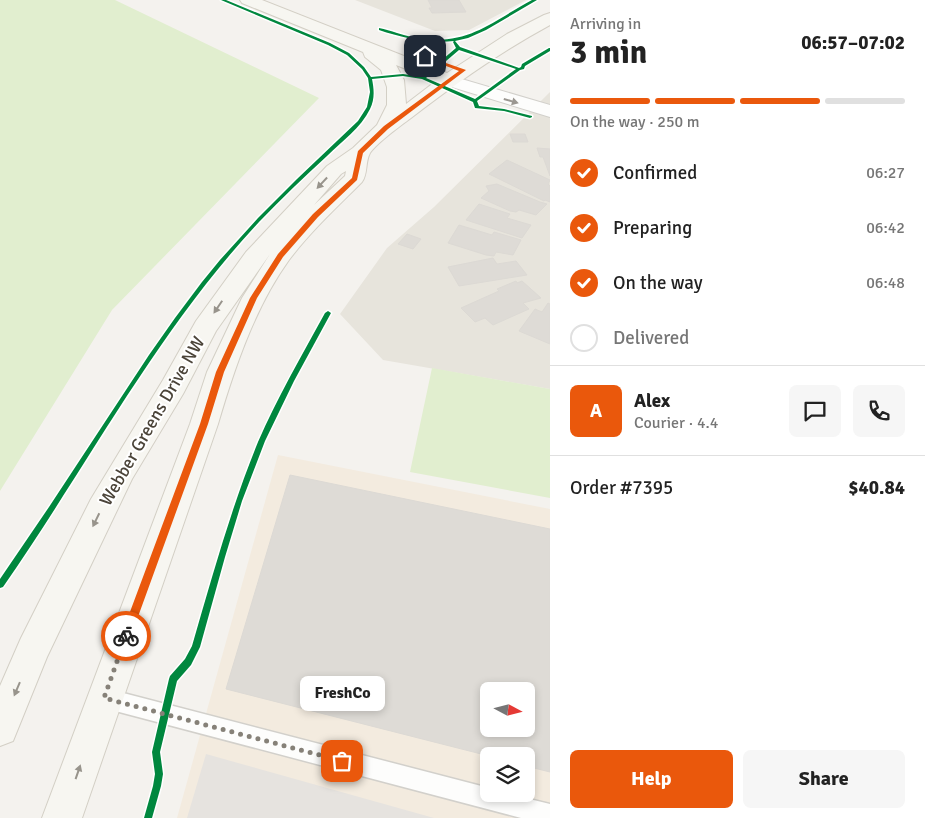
<!DOCTYPE html>
<html lang="en">
<head>
<meta charset="utf-8">
<style>
  :root { --surface:#fff; --page:#f6f6f6; --text:#222; --muted:#767676; --line:#e0e0e0; --accent:#ea580c }
  body { margin:0; font-family:Signika,sans-serif; background:var(--page); color:var(--text); height:100vh; display:flex; flex-direction:column; font-size:19px; white-space:nowrap }
  * { box-sizing:border-box; margin:0 }
  p { font-size:16px; color:var(--muted) }
  .icon { flex:none; width:28px; height:28px; fill:none; stroke:currentColor; stroke-width:2; stroke-linecap:round; stroke-linejoin:round }
  .map { position:relative; flex:1; overflow:hidden }
  .sheet { display:flex; flex-direction:column; background:var(--surface); width:375px }
  .sheet>* { flex:none }
  .needle { width:32px; rotate:97deg }
  .fabs { position:absolute; left:480px; top:682px; display:grid; gap:10px }
  .fabs a { display:grid; place-items:center; width:55px; height:55px; border-radius:8px; background:var(--surface); box-shadow:0 2px 8px #0003; font-size:25px }
  .pin { position:absolute; display:grid; place-items:center; width:42px; height:42px; color:#fff; margin:-21px; border-radius:10px; box-shadow:0 2px 8px #0006 }
  .courier { position:absolute; display:grid; place-items:center; width:50px; height:50px; margin:-25px; border:4px solid #ea580c; border-radius:50%; background:#fff; color:#222; box-shadow:0 1px 6px #0007 }
  .bubble { position:absolute; height:35px; border-radius:8px; background:var(--surface); box-shadow:0 2px 8px #0003; font-size:16px; font-weight:700; line-height:35px; text-align:center }
  .head em { font-style:normal; font-weight:700 }
  .head div { display:flex; flex-direction:column-reverse }
  .head { display:flex; align-items:center; justify-content:space-between; height:85px; padding:0 20px }
  h1 { font-size:32px; font-weight:700; line-height:38px }
  .bar { display:grid; grid-template-columns:repeat(4,1fr); gap:8px 5px; align-content:center; height:60px; padding:0 20px }
  .bar i { height:6px; border-radius:4px; background:var(--line) }
  .bar .active { background:var(--accent) }
  .bar p { grid-column:span 4 }
  .line { display:flex; align-items:center; gap:12px; padding:0 20px; border-top:1px solid var(--line) }
  .line div { flex:1 }
  .round { display:grid; place-items:center; flex:none; width:52px; height:52px; border-radius:8px; background:var(--page) }
  ol { padding:0 20px; list-style:none }
  li { display:flex; align-items:center; gap:15px; height:55px }
  li p { margin-inline-start:auto }
  li .icon { padding:5px; border-radius:50%; background:var(--accent); color:#fff; stroke-width:4 }
  li:last-child { color:var(--muted) }
  li i { width:28px; height:28px; border:2px solid var(--line); border-radius:50% }
  .cta { display:flex; gap:10px; margin-top:auto; padding:10px 20px }
  .cta a { flex:1; height:58px; border-radius:8px; background:var(--accent); color:#fff; font-size:20px; font-weight:700; line-height:58px; text-align:center }
  .cta a+a { background:var(--page); color:var(--text) }
  main { display:flex; flex:1; min-height:0 }
  .map>svg:first-child { display:block }
  .residential { fill:#e7e4dc }
  .commercial { fill:#f3ebdf; fill-rule:evenodd }
  .green { fill:#e1eecf }
  .parking { fill:#e6e3df }
  .building { fill:#dedbd6; stroke:#dcd9d4; fill-rule:evenodd }
  .lines { fill:none; stroke-linecap:round; stroke-linejoin:round }
  .lane-casing { stroke:#d2d0cb; stroke-width:3 }
  .street-casing { stroke:#d2d0cb; stroke-width:2 }
  .secondary-casing { stroke:#d3cfc5; stroke-width:2 }
  .lane { fill:#fdfdfc; fill-rule:evenodd }
  .street { fill:#fdfdfc; fill-rule:evenodd }
  .secondary { fill:#f7f6f1; fill-rule:evenodd }
  .cycleway-casing { stroke:#fff; stroke-width:3 }
  .cycleway { fill:#00873e; fill-rule:evenodd }
  .oneway { fill:#9b9791 }
  .oneway2 { fill:#98948c }
  .route { fill:#ea580c }
  .done { stroke:#868178; stroke-width:5; stroke-dasharray:0 9 }
  .labels { text-anchor:middle; dominant-baseline:central; stroke-width:4; stroke-linejoin:round; paint-order:stroke }
  .street-label { font-size:18px; fill:#4b4439; stroke:#fff }
</style>
</head>
<body>
<main>
<div class="map">
<svg width="550" height="818" viewBox="0 0 550 818">
  <rect width="100%" height="100%" fill="#f4f2ee"/>
  <path class="residential" d="M 355,0 L 526,0 L 469,30 L 435,31 Z
    M 550,92 L 550,389 L 383,360 L 340,314 L 387,248 L 434,207 Z"/>
  <path class="commercial" d="M 278,455 L 550,509 L 550,818 L 177,818 ZM 489,691 L 526,691 L 526,729 L 489,729 ZM 489,756 L 526,756 L 526,794 L 489,794 Z"/>
  <path class="green" d="M 0,0 L 115,0 L 319,98 L 112,310 L 0,491 Z
    M 432,368 L 550,389 L 550,498 L 410,472 Z"/>
  <path class="parking" d="M 206,754 L 434,818 L 187,818 Z"/>
  <path class="building" d="M 428,0 L 459,0 L 466,12 L 432,13 L 429,8 L 432,8 Z
    M 510,134 L 525,134 L 528,142 L 513,142 Z
    M 537,148 L 550,149 L 550,176 L 543,157 L 540,157 Z
    M 507,160 L 550,180 L 548,184 L 550,186 L 550,202 L 545,200 L 544,201 L 489,174 Z
    M 497,184 L 540,202 L 547,204 L 536,215 L 519,210 L 516,212 L 510,211 L 481,198 L 489,191 L 486,186 Z
    M 479,204 L 510,214 L 507,218 L 531,225 L 522,238 L 466,220 Z
    M 459,225 L 492,235 L 494,232 L 521,240 L 513,255 L 496,252 L 494,256 L 486,255 L 448,243 Z
    M 407,234 L 421,239 L 413,249 L 398,244 Z
    M 493,258 L 497,264 L 516,261 L 527,275 L 459,286 L 448,267 Z
    M 516,281 L 517,283 L 522,281 L 541,298 L 523,303 L 529,309 L 493,325 L 485,318 L 475,322 L 461,308 L 499,291 L 497,289 Z
    M 548,303 L 550,304 L 550,344 L 519,331 L 535,309 L 542,312 Z
    M 290,475 L 550,529 L 550,772 L 526,766 L 526,756 L 489,756 L 226,689 ZM 489,691 L 526,691 L 526,729 L 489,729 Z"/>
  <g class="lines">
    <g class="lane-casing">
      <path id="lane" d="M 104,688 L 489,788 L 489,794 L 509,794 L 550,804 L 550,818 L 521,818 L 104,708 L 97,705 L 94,698 L 97,691 Z"/>
    </g>
    <g class="street-casing">
      <path id="street" d="M 448,75 L 550,105 L 550,117 L 442,84 L 439,80 L 442,76 Z"/>
    </g>
    <g class="secondary-casing">
      <path id="secondary" d="M 240,0 L 262,0 L 447,73 L 507,34 L 544,15 L 550,13 L 550,25 C 500,52 455,84 411,118 C 400,126 377,143 370,153 C 365,162 368,174 362,182 C 337,207 310,232 289,260 C 255,307 234,369 218,424 L 82,818 L 42,818 L 190,424 L 207,372 L 242,298 L 270,254 L 216,331 L 183,394 L 132,479 L 47,657 L 13,741 L 0,746 L 0,686 L 21,638 L 91,499 L 163,380 L 196,321 L 246,252 L 327,166 L 353,148 L 377,125 L 387,105 L 387,87 L 381,70 L 365,57 L 363,52 L 242,3 ZM 396,65 L 436,81 L 406,104 L 404,80 ZM 346,171 L 345,176 L 314,205 L 341,174 Z"/>
    </g>
    <use href="#lane" class="lane"/>
    <use href="#street" class="street"/>
    <use href="#secondary" class="secondary"/>
    <g class="cycleway-casing">
      <path id="cycleway" d="M 221,0 L 226,0 L 330,43 L 349,53 L 364,67 L 371,77 L 403,74 L 422,77 L 456,48 L 453,42 L 454,41 C 428,44 403,38 379,30 L 379,28 C 385,29 391,31 397,33 C 406,36 415,38 424,39 C 471,44 494,20 532,0 L 537,0 L 486,30 L 468,38 L 455,41 L 460,47 L 519,68 L 521,67 L 522,64 L 549,48 L 550,48 L 550,51 L 525,66 L 524,69 L 520,70 L 477,101 L 479,106 L 504,109 L 532,116 L 532,117 L 530,118 L 504,111 L 475,108 L 473,102 L 422,79 L 403,76 L 372,79 C 374,89 375,99 370,109 C 361,128 342,141 327,156 C 304,177 281,199 259,222 C 157,331 88,465 3,587 L 0,588 L 0,579 L 49,507 L 149,355 L 175,318 L 202,282 L 220,260 L 258,218 L 297,179 L 358,121 L 367,107 L 370,92 L 368,78 L 362,69 L 347,55 L 328,45 ZM 459,50 L 516,69 L 475,99 L 426,78 Z
        M 328,311 L 331,313 L 294,381 L 265,441 L 242,501 L 225,557 L 200,647 L 191,665 L 177,681 L 160,752 L 163,774 L 161,786 L 152,818 L 144,818 L 153,786 L 155,774 L 152,752 L 169,679 L 170,676 L 185,659 L 192,646 C 212,577 231,508 258,442 C 277,398 302,355 325,313 Z"/>
    </g>
    <use href="#cycleway" class="cycleway"/>
  </g>
  <defs><path id="oneway-solid" d="M-6-.8H1V-3.2L6.5 0L1 3.2V.8H-6Z" transform="scale(1.25)"/></defs>
  <use class="oneway" href="#oneway-solid" transform="translate(511 101) rotate(16)"/>
  <g class="oneway2">
    <use href="#oneway-solid" transform="translate(322 183) rotate(133)"/>
    <use href="#oneway-solid" transform="translate(218 307) rotate(124)"/>
    <use href="#oneway-solid" transform="translate(96 520) rotate(116)"/>
    <use href="#oneway-solid" transform="translate(17 689) rotate(113)"/>
    <use href="#oneway-solid" transform="translate(78 772) rotate(-71)"/>
  </g>
  <path class="route" d="M 423,55 L 466,70 L 388,129 L 363,153 L 357,180 L 318,217 L 283,257 L 257,298 L 224,372 L 208,424 L 131,636 L 126,641 L 123,639 L 121,636 L 200,424 L 216,372 L 250,298 L 278,254 L 313,214 L 352,178 L 358,151 L 384,126 L 459,71 L 423,57 Z"/>
  <g class="lines">
    <path class="done" d="M 126,636 L 104,698 L 342,761"/>
  </g>
  <g class="labels">
    <g class="street-label">
      <text transform="translate(152 421) rotate(-60)">Webber Greens Drive NW</text>
    </g>
  </g>
</svg>
<div class="fabs">
<a><svg class="needle" viewBox="-14 -14 28 28"><path d="M0-13l5 13h-10z" fill="#e53935"/><path d="M0 13l5-13h-10z" fill="#767676"/></svg></a>
<a><svg class="icon" aria-label="layers" viewBox="0 0 24 24"><path d="M12 4l9 5-9 5-9-5zM3 14l9 5 9-5"/></svg></a>
</div>
<div class="pin" style="left:342px;top:761px;background:#ea580c"><svg class="icon" aria-label="bag" viewBox="0 0 24 24"><path d="M5 8h14l-1 12H6zM9 8a3 3 0 0 1 6 0"/></svg></div>
<div class="pin" style="left:425px;top:56px;background:#1f2937"><svg class="icon" aria-label="home" viewBox="0 0 24 24"><path d="M3 11l9-7 9 7M6 9v11h12V9"/></svg></div>
<div class="courier" style="left:126px;top:636px"><svg class="icon" aria-label="bike" viewBox="0 0 24 24"><circle cx="6" cy="16" r="4"/><circle cx="18" cy="16" r="4"/><path d="M6 16l4-8h5l3 8M10 8l3 8H6M13 5h3"/></svg></div>
<div class="bubble" style="left:300px;top:676px;width:85px">FreshCo</div>
</div>
<section class="sheet">
<div class="head"><div><h1>3 min</h1><p>Arriving in</p></div><em>06:57–07:02</em></div>
<div class="bar"><i class="active"></i><i class="active"></i><i class="active"></i><i></i><p>On the way · 250 m</p></div>
<ol>
<li><svg class="icon" aria-label="check" viewBox="0 0 24 24"><path d="M5 12l5 5 9-10"/></svg>Confirmed<p>06:27</p></li>
<li><svg class="icon" aria-label="check" viewBox="0 0 24 24"><path d="M5 12l5 5 9-10"/></svg>Preparing<p>06:42</p></li>
<li><svg class="icon" aria-label="check" viewBox="0 0 24 24"><path d="M5 12l5 5 9-10"/></svg>On the way<p>06:48</p></li>
<li><i></i>Delivered</li>
</ol>
<div class="line" style="height:90px"><b class="round" style="background:var(--accent);color:#fff">A</b><div><b>Alex</b><p>Courier · 4.4</p></div><a class="round"><svg class="icon" aria-label="chat" viewBox="0 0 24 24"><path d="M4 5h16v11H9l-5 4z"/></svg></a><a class="round"><svg class="icon" aria-label="phone" viewBox="0 0 24 24"><path d="M5 4h4l2 5-3 2q2 4 5 5l2-3 5 2v4C11 20 4 13 5 4z"/></svg></a></div>
<div class="line" style="height:65px"><div>Order #7395</div><b>$40.84</b></div>
<div class="cta"><a>Help</a><a>Share</a></div>
</section>
</main>
</body>
</html>
